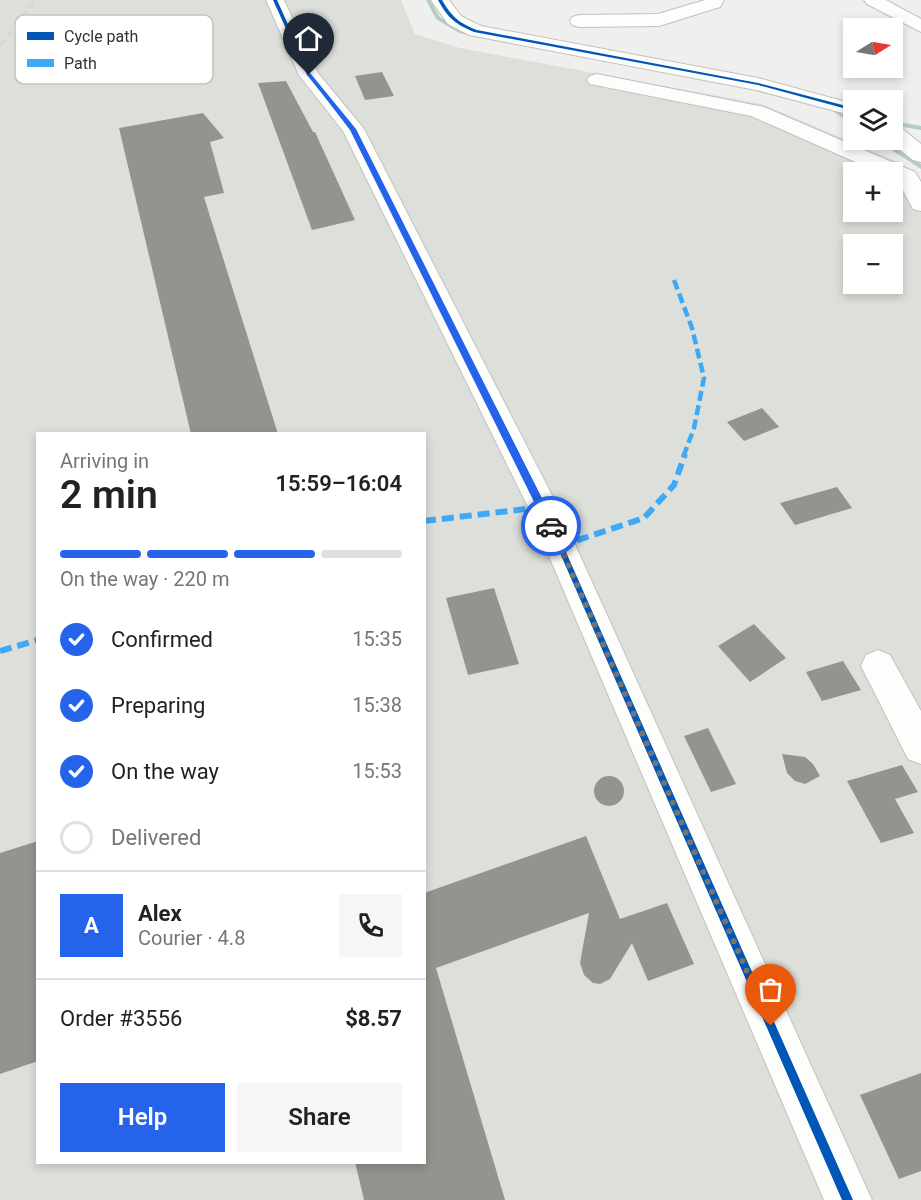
<!DOCTYPE html>
<html lang="en">
<head>
<meta charset="utf-8">
<style>
  :root { --surface:#fff; --page:#f6f6f6; --text:#222; --muted:#767676; --line:#e0e0e0; --accent:#2563eb }
  body { margin:0; font-family:Roboto,sans-serif; background:var(--page); color:var(--text); height:100vh; display:flex; flex-direction:column; font-size:22px; white-space:nowrap }
  * { box-sizing:border-box; margin:0 }
  p { font-size:20px; color:var(--muted) }
  .icon { flex:none; width:33px; height:33px; fill:none; stroke:currentColor; stroke-width:2; stroke-linecap:round; stroke-linejoin:round }
  .map { position:relative; flex:1; overflow:hidden }
  .side { position:absolute; left:36px; top:432px; width:390px; height:732px; display:flex; flex-direction:column; background:var(--surface); border-radius:0px; box-shadow:0 3px 9px #0003 }
  .side>* { flex:none }
  .needle { width:39px; rotate:79deg }
  .fabs { position:absolute; left:843px; top:18px; display:grid; gap:12px }
  .fabs a { display:grid; place-items:center; width:60px; height:60px; border-radius:0px; background:var(--surface); box-shadow:0 3px 9px #0003; font-size:30px }
  .pin { position:absolute; display:grid; place-items:center; width:51px; height:51px; color:#fff; margin:-62px -26px; border-radius:50% 50% 50% 0; rotate:-45deg; box-shadow:0 0 6px #0007 }
  .pin .icon { rotate:45deg }
  .courier { position:absolute; display:grid; place-items:center; width:60px; height:60px; margin:-30px; border:4px solid #2563eb; border-radius:50%; background:#fff; color:#222; box-shadow:0 2px 8px #0007 }
  .summary em { font-style:normal; font-weight:600 }
  .summary div { display:flex; flex-direction:column-reverse }
  .summary { display:flex; align-items:center; justify-content:space-between; height:102px; padding:0 24px }
  h1 { font-size:39px; font-weight:600; line-height:45px }
  .bar { display:grid; grid-template-columns:repeat(4,1fr); gap:9px 6px; align-content:center; height:72px; padding:0 24px }
  .bar i { height:8px; border-radius:4px; background:var(--line) }
  .bar .active { background:var(--accent) }
  .bar p { grid-column:span 4 }
  .line { display:flex; align-items:center; gap:15px; padding:0 24px; border-top:2px solid var(--line) }
  .line div { flex:1 }
  .round { display:grid; place-items:center; flex:none; width:63px; height:63px; border-radius:0px; background:var(--page) }
  ol { padding:0 24px; list-style:none }
  li { display:flex; align-items:center; gap:18px; height:66px }
  li p { margin-inline-start:auto }
  li .icon { padding:6px; border-radius:50%; background:var(--accent); color:#fff; stroke-width:4 }
  li:last-child { color:var(--muted) }
  li i { width:33px; height:33px; border:3px solid var(--line); border-radius:50% }
  .action { display:flex; gap:12px; margin-top:auto; padding:12px 24px }
  .action a { flex:1; height:69px; border-radius:0px; background:var(--accent); color:#fff; font-size:24px; font-weight:600; line-height:69px; text-align:center }
  .action a+a { background:var(--page); color:var(--text) }
  .map>svg:first-child { display:block }
  .built { fill:#dde0da; fill-rule:evenodd }
  .lines { fill:none; stroke-linecap:round; stroke-linejoin:round }
  .stream { fill:#b5ccc2; fill-rule:evenodd }
  .building { fill:#94948e }
  .street-casing { stroke:#c1c1c0; stroke-width:2 }
  .street { fill:#fdfdfc; fill-rule:evenodd }
  .rail { stroke:#d8d8d8; stroke-width:3; stroke-dasharray:8 4; stroke-linecap:butt }
  .quiet-far1 { stroke:#3fa9f5; stroke-width:4.5; stroke-dasharray:10 4.5; stroke-linecap:butt }
  .quiet { stroke:#3fa9f5; stroke-width:6; stroke-dasharray:12 6; stroke-linecap:butt }
  .cycleway-casing { stroke:#fff; stroke-width:3 }
  .cycleway { fill:#0057b8; fill-rule:evenodd }
  .route { fill:#2563eb }
  .done { stroke:#747473; stroke-width:6; stroke-dasharray:0 10.8 }
  .key { fill:#fff; stroke:#c1c2c1; stroke-width:1.5 }
  .key-label { font-size:16px; fill:#313231 }
</style>
</head>
<body>
<div class="map">
<svg width="921" height="1200" viewBox="0 0 921 1200">
  <rect width="100%" height="100%" fill="#eff0ee"/>
  <path class="built" d="M 0,0 L 401,0 L 415,34 L 460,48 L 762,104 L 901,163 L 921,203 L 921,1200 L 0,1200 ZM 854,172 L 892,172 L 892,212 L 854,212 ZM 854,244 L 892,244 L 892,284 L 854,284 ZM 38,434 L 424,434 L 424,1162 L 38,1162 Z"/>
  <g class="lines">
    <path class="stream" d="M 426,0 L 430,0 L 440,17 L 462,31 L 477,34 L 474,36 L 459,33 L 436,19 Z
      M 834,110 L 838,110 L 854,120 L 854,125 L 834,112 Z
      M 892,121 L 921,126 L 921,130 L 892,125 Z
      M 876,140 L 882,140 L 921,164 L 921,169 Z"/>
  </g>
  <path class="building" d="M 382,72 L 394,96 L 365,100 L 355,76 Z
    M 286,81 L 313,132 L 315,132 L 355,220 L 312,230 L 258,83 Z
    M 203,113 L 224,138 L 210,142 L 224,193 L 204,197 L 278,434 L 191,434 L 119,128 Z
    M 762,408 L 779,427 L 744,441 L 727,422 Z
    M 837,487 L 852,508 L 795,525 L 780,503 Z
    M 494,588 L 519,664 L 468,675 L 446,598 Z
    M 754,624 L 786,658 L 750,682 L 718,646 Z
    M 843,661 L 861,690 L 822,701 L 806,672 Z
    M 708,728 L 736,784 L 711,792 L 684,736 Z
    M 782,754 L 805,757 L 813,764 L 820,776 L 805,784 L 795,781 L 787,773 Z
    M 902,765 L 918,792 L 895,799 L 914,833 L 881,843 L 847,781 Z
    M594 791a15 15 0 1 1 30 0a15 15 0 1 1-30 0Z
    M 586,836 L 620,919 L 667,903 L 694,964 L 648,981 L 632,943 L 610,979 L 600,984 L 593,983 L 584,975 L 580,963 L 589,913 L 436,968 L 505,1200 L 364,1200 L 355,1162 L 424,1162 L 424,893 Z
    M 38,841 L 38,1061 L 0,1074 L 0,853 Z
    M 921,1073 L 921,1171 L 899,1179 L 860,1095 Z"/>
  <g class="lines">
    <g class="street-casing">
      <path id="street" d="M 266,0 L 284,0 L 318,73 L 364,129 L 558,507 L 872,1200 L 824,1200 L 528,507 L 343,131 L 299,75 Z
        M 431,0 L 449,0 L 461,16 L 481,26 L 758,78 L 854,104 L 854,116 L 756,90 L 469,35 L 448,24 Z
        M 705,0 L 724,0 L 720,7 L 659,26 L 579,27 L 572,25 L 570,21 L 572,17 L 579,15 L 658,14 Z
        M 864,0 L 886,0 L 921,19 L 921,32 L 867,4 Z
        M 597,74 L 764,107 L 915,172 L 921,182 L 921,211 L 913,209 L 898,181 L 892,179 L 892,172 L 878,172 L 751,116 L 590,84 L 587,80 L 590,76 Z
        M 892,126 L 900,127 L 921,144 L 921,162 L 913,160 L 888,140 L 892,140 Z
        M 878,650 L 890,655 L 921,711 L 921,764 L 908,759 L 861,666 L 866,655 Z"/>
    </g>
    <use href="#street" class="street"/>
    <path class="rail" d="M 0,46 L 35,0"/>
    <path class="quiet-far1" d="M 674,280 L 692,328 L 704,378 L 694,428 L 684,455"/>
    <path class="quiet" d="M 424,521 L 543,507
      M 560,546 L 644,518 L 674,485 L 685,454
      M 0,651 L 38,640"/>
    <g class="cycleway-casing">
      <path id="cycleway" d="M 273,0 L 277,0 L 311,75 L 355,129 L 546,507 L 853,1200 L 842,1200 L 540,507 L 351,129 L 307,75 Z
        M 438,0 L 442,0 C 452,17 459,23 477,30 L 758,83 L 854,108 L 854,111 L 758,85 L 474,32 C 455,24 448,18 438,0 Z"/>
    </g>
    <use href="#cycleway" class="cycleway"/>
  </g>
  <path class="route" d="M 307,74 L 311,74 L 356,129 L 556,526 L 554,528 L 551,529 L 546,526 L 350,130 Z"/>
  <g class="lines">
    <path class="done" d="M 551,526 L 771,1026"/>
  </g>
  <rect x="15" y="15" width="198" height="69" rx="9" class="key"/>
  <rect x="27" y="32" width="27" height="8" fill="#0057b8"/>
  <rect x="27" y="59" width="27" height="8" fill="#3fa9f5"/>
  <g class="key-label">
    <text x="64" y="42">Cycle path</text>
    <text x="64" y="69">Path</text>
  </g>
</svg>
<div class="fabs">
<a><svg class="needle" viewBox="-14 -14 28 28"><path d="M0-13l5 13h-10z" fill="#e53935"/><path d="M0 13l5-13h-10z" fill="#767676"/></svg></a>
<a><svg class="icon" aria-label="layers" viewBox="0 0 24 24"><path d="M12 4l9 5-9 5-9-5zM3 14l9 5 9-5"/></svg></a>
<a>+</a>
<a>−</a>
</div>
<div class="pin" style="left:771px;top:1026px;background:#ea580c"><svg class="icon" aria-label="bag" viewBox="0 0 24 24"><path d="M5 8h14l-1 12H6zM9 8a3 3 0 0 1 6 0"/></svg></div>
<div class="pin" style="left:309px;top:75px;background:#1f2937"><svg class="icon" aria-label="home" viewBox="0 0 24 24"><path d="M3 11l9-7 9 7M6 9v11h12V9"/></svg></div>
<div class="courier" style="left:551px;top:526px"><svg class="icon" aria-label="car" viewBox="0 0 24 24"><path d="M5 17H2v-5l4-1 3-4h7l3 4 3 1v5h-3M9 17h6M6 11h13"/><circle cx="7" cy="17" r="2"/><circle cx="17" cy="17" r="2"/></svg></div>
<section class="side">
<div class="summary"><div><h1>2 min</h1><p>Arriving in</p></div><em>15:59–16:04</em></div>
<div class="bar"><i class="active"></i><i class="active"></i><i class="active"></i><i></i><p>On the way · 220 m</p></div>
<ol>
<li><svg class="icon" aria-label="check" viewBox="0 0 24 24"><path d="M5 12l5 5 9-10"/></svg>Confirmed<p>15:35</p></li>
<li><svg class="icon" aria-label="check" viewBox="0 0 24 24"><path d="M5 12l5 5 9-10"/></svg>Preparing<p>15:38</p></li>
<li><svg class="icon" aria-label="check" viewBox="0 0 24 24"><path d="M5 12l5 5 9-10"/></svg>On the way<p>15:53</p></li>
<li><i></i>Delivered</li>
</ol>
<div class="line" style="height:108px"><b class="round" style="background:var(--accent);color:#fff">A</b><div><b>Alex</b><p>Courier · 4.8</p></div><a class="round"><svg class="icon" aria-label="phone" viewBox="0 0 24 24"><path d="M5 4h4l2 5-3 2q2 4 5 5l2-3 5 2v4C11 20 4 13 5 4z"/></svg></a></div>
<div class="line" style="height:78px"><div>Order #3556</div><b>$8.57</b></div>
<div class="action"><a>Help</a><a>Share</a></div>
</section>
</div>
</body>
</html>
